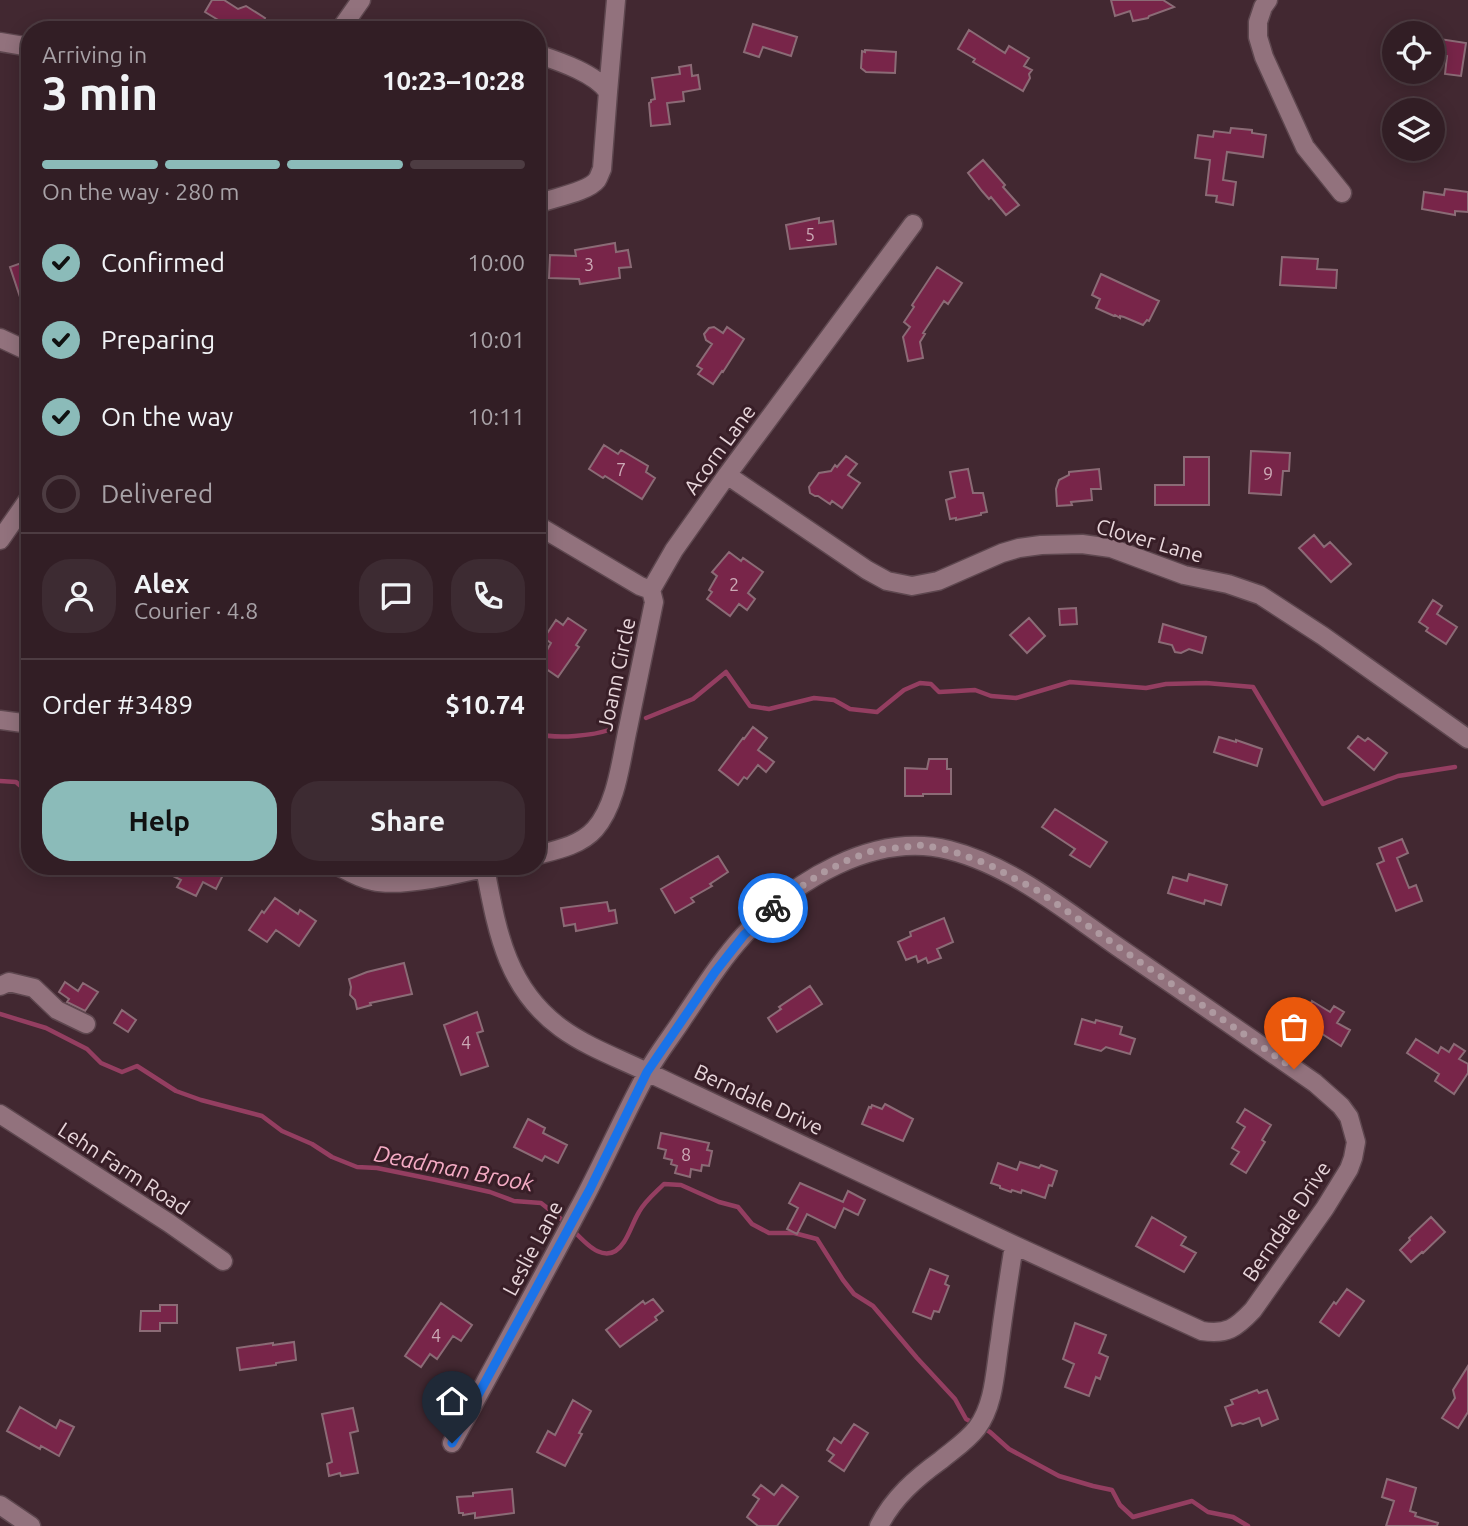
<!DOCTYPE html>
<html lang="en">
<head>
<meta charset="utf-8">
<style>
  :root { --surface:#321e25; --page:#3d2b32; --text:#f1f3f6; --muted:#a8a2a7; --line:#4d3c42; --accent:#8bbbb9 }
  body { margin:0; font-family:Ubuntu,sans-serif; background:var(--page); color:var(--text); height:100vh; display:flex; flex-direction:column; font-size:26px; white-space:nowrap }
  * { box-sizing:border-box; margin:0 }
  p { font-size:23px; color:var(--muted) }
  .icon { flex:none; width:38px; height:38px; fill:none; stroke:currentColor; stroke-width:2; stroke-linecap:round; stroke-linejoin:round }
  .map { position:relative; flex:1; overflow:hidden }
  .side { position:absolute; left:21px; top:21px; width:525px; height:854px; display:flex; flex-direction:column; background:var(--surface); border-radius:28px; box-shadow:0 4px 18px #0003,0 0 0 2px var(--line) }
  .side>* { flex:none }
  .fabs { position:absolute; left:1382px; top:21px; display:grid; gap:14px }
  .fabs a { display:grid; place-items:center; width:63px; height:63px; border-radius:50%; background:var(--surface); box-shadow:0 4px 18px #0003,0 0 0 2px var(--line); font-size:35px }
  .pin { position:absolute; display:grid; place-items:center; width:60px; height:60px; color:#fff; margin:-72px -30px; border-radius:50% 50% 50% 0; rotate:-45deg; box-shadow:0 0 7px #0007 }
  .pin .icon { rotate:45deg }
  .courier { position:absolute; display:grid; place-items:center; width:70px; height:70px; margin:-35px; border:5px solid #1a73e8; border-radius:50%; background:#fff; color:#222; box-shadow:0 2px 9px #0007 }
  .headline em { font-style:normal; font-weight:700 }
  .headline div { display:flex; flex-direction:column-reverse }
  .headline { display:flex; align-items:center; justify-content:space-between; height:119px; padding:0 21px }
  h1 { font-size:46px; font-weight:700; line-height:52px }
  .bar { display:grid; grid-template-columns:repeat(4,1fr); gap:10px 7px; align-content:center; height:84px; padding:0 21px }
  .bar i { height:9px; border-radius:5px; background:var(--line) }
  .bar .selected { background:var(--accent) }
  .bar p { grid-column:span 4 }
  .line { display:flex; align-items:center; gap:18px; padding:0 21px; border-top:2px solid var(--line) }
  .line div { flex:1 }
  .round { display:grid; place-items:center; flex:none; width:74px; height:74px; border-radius:28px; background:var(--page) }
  ol { padding:0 21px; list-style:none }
  li { display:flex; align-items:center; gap:21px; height:77px }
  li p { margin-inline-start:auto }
  li .icon { padding:7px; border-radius:50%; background:var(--accent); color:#111; stroke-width:4 }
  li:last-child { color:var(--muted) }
  li i { width:38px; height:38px; border:4px solid var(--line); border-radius:50% }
  .cta { display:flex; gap:14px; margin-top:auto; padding:14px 21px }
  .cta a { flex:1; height:80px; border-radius:28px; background:var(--accent); color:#111; font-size:28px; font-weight:700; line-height:80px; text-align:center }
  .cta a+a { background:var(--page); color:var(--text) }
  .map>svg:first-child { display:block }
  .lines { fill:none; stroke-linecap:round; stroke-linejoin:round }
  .stream { stroke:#943e61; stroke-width:4.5 }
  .building { fill:#782549; stroke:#8b6b76; stroke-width:2 }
  .minor-casing { stroke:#5e474f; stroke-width:21 }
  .minor { stroke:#92727d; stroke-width:18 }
  .done { stroke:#ae99a0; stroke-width:7; stroke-dasharray:0 12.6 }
  .route { stroke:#1a73e8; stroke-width:9 }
  .labels { text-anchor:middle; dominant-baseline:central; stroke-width:6; stroke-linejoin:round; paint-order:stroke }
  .number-label { font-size:18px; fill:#ccaab6 }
  .street-label { font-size:21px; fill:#e8d6db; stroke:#381e27 }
  .water-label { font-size:23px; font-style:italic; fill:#f4abc4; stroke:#381e27 }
</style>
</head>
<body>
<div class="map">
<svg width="1468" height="1526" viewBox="0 0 1468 1526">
  <rect width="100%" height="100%" fill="#422831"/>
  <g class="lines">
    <path class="stream" d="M 646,718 L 693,699 L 726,672 L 750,706 L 769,709 L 814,698 L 834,700 L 850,709 L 877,712 L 904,690 L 920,683 L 931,684 L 939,692 L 975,690 L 991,696 L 1016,698 L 1070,682 L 1146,688 L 1166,684 L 1206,683 L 1253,687 L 1323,804 L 1398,776 L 1455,767
      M 537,734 C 558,739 592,736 612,729
      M 0,781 L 16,782 L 23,788 L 30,791
      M 0,1014 L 46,1028 L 87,1049 L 101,1063 L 122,1072 L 137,1066 L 176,1091 L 201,1100 L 262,1116 L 282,1131 L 312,1144 L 332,1157 L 357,1167 L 377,1168 L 436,1180 L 490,1192 L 514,1201 L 541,1203 L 566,1223
      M 572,1229 C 586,1244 607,1268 624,1242 C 630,1233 633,1222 639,1212 C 645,1201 655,1193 664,1184 L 681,1185 L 719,1202 L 738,1207 L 752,1224 L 769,1233 L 794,1233 L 817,1239 L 843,1280 L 854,1294 L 873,1306 L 917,1358 L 955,1399 L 966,1419 L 975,1424
      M 983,1428 L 990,1432 L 1009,1449 L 1059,1476 L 1093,1486 L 1112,1490 L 1120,1505 L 1133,1517 L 1192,1501 L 1208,1512 L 1233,1517 L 1248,1526"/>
  </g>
  <path class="building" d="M 212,0 L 224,0 L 238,9 L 246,6 L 265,18 L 258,30 L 235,30 L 205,12 Z
    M 1111,0 L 1163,0 L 1174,7 L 1149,16 L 1148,18 L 1133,21 L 1130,11 L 1115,16 Z
    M 753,24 L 797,37 L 791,56 L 763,47 L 759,57 L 744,52 Z
    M 969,30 L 1005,53 L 1009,46 L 1029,58 L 1024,66 L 1032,70 L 1029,74 L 1030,78 L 1023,91 L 973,62 L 975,59 L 958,49 Z
    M 1433,38 L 1466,43 L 1461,76 L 1445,74 L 1447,56 L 1433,54 Z
    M 865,50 L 896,52 L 895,73 L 866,72 L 861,68 L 862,51 L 865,52 Z
    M 691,65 L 692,76 L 698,75 L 700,89 L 683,92 L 684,101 L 667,103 L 670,124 L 651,126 L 649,103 L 651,102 L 651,100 L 655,99 L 652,78 L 680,74 L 679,67 Z
    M 1231,128 L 1252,130 L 1252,133 L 1266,135 L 1263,157 L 1227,152 L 1223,180 L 1236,182 L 1233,205 L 1216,202 L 1217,196 L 1206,195 L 1210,160 L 1195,158 L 1198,135 L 1213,137 L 1214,131 L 1230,133 Z
    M 983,160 L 1005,185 L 1003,187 L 1019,205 L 1006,215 L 991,197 L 989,199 L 982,191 L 968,173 Z
    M 1445,189 L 1468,192 L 1468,212 L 1455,211 L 1455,215 L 1422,209 L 1424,192 L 1444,195 Z
    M 819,218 L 819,223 L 833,221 L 836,244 L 790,249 L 786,225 Z
    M 615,243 L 616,252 L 628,250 L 631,267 L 619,268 L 620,278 L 580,284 L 579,279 L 549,278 L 550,255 L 576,256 L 575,250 Z
    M 1282,257 L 1318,259 L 1317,269 L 1337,270 L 1336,288 L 1280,285 Z
    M 30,260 L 30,317 L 27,318 L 10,267 Z
    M 937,267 L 962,283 L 948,304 L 944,301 L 923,333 L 925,334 L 920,342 L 923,358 L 908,361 L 903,337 L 910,327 L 904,322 L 914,307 L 912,305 Z
    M 1101,274 L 1159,301 L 1149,321 L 1147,320 L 1143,325 L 1124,317 L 1120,316 L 1120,318 L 1115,315 L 1114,316 L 1096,308 L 1100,299 L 1092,295 Z
    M 714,327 L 723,333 L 727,327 L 744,339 L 723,372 L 722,371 L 713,384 L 698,374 L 702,369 L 697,366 L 712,344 L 706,340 L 704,334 L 709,328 Z
    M 604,445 L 618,454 L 621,450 L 648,466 L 646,472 L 655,478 L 642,499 L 605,476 L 603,478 L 589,469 Z
    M 1251,451 L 1290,453 L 1289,471 L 1283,471 L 1281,495 L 1249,493 Z
    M 846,456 L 857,464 L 848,475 L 860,483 L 842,508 L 832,501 L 830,504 L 818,496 L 815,496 L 810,493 L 809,487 L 819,473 L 831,471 L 835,465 L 837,467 Z
    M 1184,457 L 1209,457 L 1209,505 L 1155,505 L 1155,485 L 1184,485 Z
    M 968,469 L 973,493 L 983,493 L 987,512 L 981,513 L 981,515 L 956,520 L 956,518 L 950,519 L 946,500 L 955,497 L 950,472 Z
    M 1099,469 L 1101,489 L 1091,489 L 1092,500 L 1071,502 L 1072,505 L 1057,506 L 1056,489 L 1059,480 L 1069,475 L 1069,472 Z
    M 1314,535 L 1324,547 L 1330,542 L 1351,564 L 1331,582 L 1299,548 Z
    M 729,552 L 741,561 L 743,558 L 763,572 L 748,593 L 755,599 L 747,610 L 739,604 L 730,616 L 707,599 L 712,592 L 709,590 L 717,576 L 712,572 Z
    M 1433,600 L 1442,606 L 1437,614 L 1457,627 L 1446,644 L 1426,631 L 1428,628 L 1419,622 Z
    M 1076,608 L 1077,624 L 1060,625 L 1059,609 Z
    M 568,618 L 586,630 L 576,645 L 579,647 L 558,677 L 539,664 L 551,643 L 544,638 L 556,620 L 563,625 Z
    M 1029,618 L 1045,636 L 1027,653 L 1010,635 Z
    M 1163,624 L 1206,637 L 1202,653 L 1189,649 L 1181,653 L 1175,652 L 1172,645 L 1159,642 Z
    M 753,727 L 767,738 L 758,750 L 774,762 L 766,772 L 758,765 L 747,779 L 744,777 L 738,785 L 719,770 L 743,738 L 744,739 Z
    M 1358,736 L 1365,741 L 1368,738 L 1387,753 L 1374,770 L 1348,748 Z
    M 1219,737 L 1236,742 L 1236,740 L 1262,749 L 1257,766 L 1214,752 Z
    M 929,759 L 947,759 L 947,769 L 951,769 L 951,794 L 923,794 L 923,796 L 905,796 L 905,768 L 927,769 Z
    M 1055,809 L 1107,842 L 1090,867 L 1070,855 L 1075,849 L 1042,827 Z
    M 1402,839 L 1408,853 L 1397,858 L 1409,888 L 1416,885 L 1422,901 L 1396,911 L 1377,864 L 1384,861 L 1379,848 Z
    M 718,856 L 728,872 L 710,884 L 712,886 L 691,898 L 694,902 L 675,913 L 661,889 Z
    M 178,866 L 209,866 L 224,873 L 216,889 L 203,882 L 196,896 L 177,887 L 181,880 L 173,876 Z
    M 1189,874 L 1227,885 L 1221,905 L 1205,900 L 1204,904 L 1168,893 L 1173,877 L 1187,881 Z
    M 275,898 L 298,914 L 300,910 L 316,921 L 299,946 L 276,930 L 267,942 L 249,930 L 262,911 L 264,913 Z
    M 607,902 L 609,911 L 615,910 L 617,923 L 576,931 L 575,924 L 564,926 L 561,908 Z
    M 944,918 L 953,942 L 937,949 L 941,958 L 928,963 L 926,958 L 918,962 L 916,956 L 906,960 L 898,942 L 911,936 L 910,932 Z
    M 404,963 L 412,994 L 370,1003 L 371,1005 L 357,1009 L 355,1000 L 350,995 L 351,987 L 349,979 L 367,972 Z
    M 65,982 L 78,991 L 83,983 L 98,992 L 85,1011 L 67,1002 L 69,999 L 59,992 Z
    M 810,986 L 822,1004 L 777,1032 L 768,1018 L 781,1009 L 779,1007 Z
    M 1312,1001 L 1330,1012 L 1334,1006 L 1344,1012 L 1337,1023 L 1350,1030 L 1341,1046 L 1302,1021 Z
    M 122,1010 L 136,1020 L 128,1032 L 114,1023 Z
    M 477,1012 L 483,1031 L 477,1033 L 488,1066 L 461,1075 L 444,1025 Z
    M 1082,1019 L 1095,1023 L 1096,1020 L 1122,1027 L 1120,1034 L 1135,1039 L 1130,1054 L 1106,1047 L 1101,1051 L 1075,1044 Z
    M 1416,1039 L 1438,1053 L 1441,1047 L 1449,1052 L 1454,1044 L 1465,1051 L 1459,1059 L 1468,1064 L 1468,1073 L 1454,1094 L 1435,1081 L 1439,1074 L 1407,1053 Z
    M 885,1104 L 913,1119 L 903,1141 L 862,1124 L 869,1107 L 871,1108 L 872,1105 L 882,1109 Z
    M 1245,1109 L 1271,1125 L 1262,1140 L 1265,1142 L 1246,1173 L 1231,1164 L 1239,1152 L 1232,1148 L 1245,1127 L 1237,1122 Z
    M 528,1119 L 545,1128 L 543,1133 L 567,1145 L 558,1163 L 545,1156 L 542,1161 L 514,1147 Z
    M 661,1133 L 709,1143 L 707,1150 L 712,1151 L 709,1166 L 702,1165 L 701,1171 L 691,1169 L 690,1177 L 675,1173 L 677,1166 L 671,1164 L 672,1160 L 664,1158 L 666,1150 L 658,1148 Z
    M 1020,1162 L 1039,1168 L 1041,1165 L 1057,1171 L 1052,1186 L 1049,1185 L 1045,1198 L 1022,1190 L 1021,1193 L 1012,1190 L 1011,1192 L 1000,1188 L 1000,1186 L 991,1183 L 998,1163 L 1017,1170 Z
    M 800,1183 L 843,1202 L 848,1191 L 865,1200 L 858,1215 L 844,1208 L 835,1228 L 807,1214 L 797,1234 L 787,1229 L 798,1208 L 789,1203 Z
    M 1152,1217 L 1186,1237 L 1181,1245 L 1196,1253 L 1184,1272 L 1136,1246 Z
    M 1431,1217 L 1445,1232 L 1423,1253 L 1422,1252 L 1411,1262 L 1400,1250 L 1410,1240 L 1409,1238 Z
    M 930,1269 L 948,1276 L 945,1284 L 949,1286 L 939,1312 L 934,1311 L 931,1319 L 913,1312 Z
    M 1347,1289 L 1364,1301 L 1339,1336 L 1320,1322 L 1334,1302 L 1336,1304 Z
    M 653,1299 L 663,1311 L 655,1317 L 657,1320 L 620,1347 L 606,1330 L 643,1301 L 645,1304 Z
    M 441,1303 L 472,1325 L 461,1341 L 453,1336 L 437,1359 L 430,1354 L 421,1367 L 405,1356 Z
    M 160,1305 L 177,1305 L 177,1323 L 160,1323 L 160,1331 L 140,1331 L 141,1311 L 160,1311 Z
    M 1075,1323 L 1106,1335 L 1099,1353 L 1108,1357 L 1100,1379 L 1096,1377 L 1089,1396 L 1065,1387 L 1074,1364 L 1063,1359 Z
    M 294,1342 L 296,1360 L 276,1363 L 276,1365 L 240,1370 L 237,1348 L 273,1343 L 273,1345 Z
    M 1468,1366 L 1468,1412 L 1458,1428 L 1442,1418 L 1455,1398 L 1453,1390 Z
    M 1257,1390 L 1259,1393 L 1267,1390 L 1278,1419 L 1262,1426 L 1259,1418 L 1243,1424 L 1240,1423 L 1232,1426 L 1225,1407 L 1233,1404 L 1231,1400 Z
    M 573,1400 L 591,1411 L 579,1433 L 582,1434 L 565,1466 L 537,1452 L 548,1431 L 555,1435 Z
    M 20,1407 L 56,1428 L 60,1420 L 74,1427 L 59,1456 L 41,1446 L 40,1449 L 7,1431 Z
    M 353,1408 L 358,1431 L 350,1433 L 358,1473 L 341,1476 L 340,1473 L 329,1476 L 327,1464 L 332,1462 L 322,1414 Z
    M 854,1424 L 868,1433 L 844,1471 L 829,1461 L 834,1455 L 827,1450 L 834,1438 L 841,1443 Z
    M 1387,1479 L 1416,1488 L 1410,1511 L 1416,1513 L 1415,1516 L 1438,1523 L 1437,1526 L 1386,1526 L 1394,1501 L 1382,1497 Z
    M 761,1485 L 774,1495 L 782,1485 L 798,1497 L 777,1526 L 758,1526 L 747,1517 L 759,1499 L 753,1495 Z
    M 512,1489 L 514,1513 L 475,1518 L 475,1513 L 463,1515 L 463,1513 L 459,1513 L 457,1497 L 473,1496 L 473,1493 Z"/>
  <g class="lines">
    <g class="minor-casing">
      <path id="minor" d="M 1268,0 L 1263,7 L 1258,22 L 1258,37 L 1264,57 L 1305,147 L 1342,193
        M 340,30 L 361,0
        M 0,42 L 30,47
        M 537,56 L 540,55 C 561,62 596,74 608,92 L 602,169 C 600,173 599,177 597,180 C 588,192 552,198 537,204
        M 608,92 L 616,0
        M 0,338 L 30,352
        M 727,475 L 867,570 L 887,581 L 912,586 L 938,581 L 1002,553 L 1019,548 L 1041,545 L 1082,544 L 1111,548 L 1184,575 L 1228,584 L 1260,595 L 1323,636 L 1468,739
        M 537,525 L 640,586 L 651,590 L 654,602 C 645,644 637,686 628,728 C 621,759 617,804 595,829 C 581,845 557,850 537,855
        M 0,540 L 30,497
        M 651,590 L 674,550 L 727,475 L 913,224
        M 0,720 L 30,724
        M 338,866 C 349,872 361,879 373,881 C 401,888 463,873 492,866
        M 0,986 L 9,982 L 34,988 L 57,1010 L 86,1024
        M 0,1114 L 169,1223 L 223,1261
        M 452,1443 C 494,1366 537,1288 578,1210 C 602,1166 622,1119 646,1075 C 656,1055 672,1036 684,1017 C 703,989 721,960 744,935 C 793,881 874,831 949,850 C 1012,866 1066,911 1118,947 C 1184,992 1250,1038 1315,1083 L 1341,1106 L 1349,1117 L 1356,1142 L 1353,1158 L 1349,1169 L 1325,1208 L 1253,1310 C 1236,1328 1227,1335 1202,1331 L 1014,1245 L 647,1072 C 618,1058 587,1047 561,1028 C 506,988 497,930 485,868
        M 0,1505 L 31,1526
        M 879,1526 C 893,1498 916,1478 941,1460 C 953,1450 967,1441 977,1428 C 995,1404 995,1369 1000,1340 C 1004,1308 1009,1277 1014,1245"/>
    </g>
    <use href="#minor" class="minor"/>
  </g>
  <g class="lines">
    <path class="done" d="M 773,908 L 794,891 L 822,873 L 850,859 L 875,850 L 924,845 L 952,851 L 988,864 L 1038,891 L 1294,1069"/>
    <path class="route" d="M 452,1443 L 590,1189 L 647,1072 L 715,972 L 744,935 L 773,908"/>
  </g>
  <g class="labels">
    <g class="number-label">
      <text x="810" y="234">5</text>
      <text x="589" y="264">3</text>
      <text x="621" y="469">7</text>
      <text x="1268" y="473">9</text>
      <text x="734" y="584">2</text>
      <text x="466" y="1042">4</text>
      <text x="686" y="1154">8</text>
      <text x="436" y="1335">4</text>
    </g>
    <g class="street-label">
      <text transform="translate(719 449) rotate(-54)">Acorn Lane</text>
      <text transform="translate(1150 540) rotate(16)">Clover Lane</text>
      <text transform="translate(616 674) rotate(-78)">Joann Circle</text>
      <text transform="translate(759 1099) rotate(25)">Berndale Drive</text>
      <text transform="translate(124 1168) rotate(33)">Lehn Farm Road</text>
      <text transform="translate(1286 1221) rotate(-56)">Berndale Drive</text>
      <text transform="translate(532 1248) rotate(-62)">Leslie Lane</text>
    </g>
    <g class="water-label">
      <text transform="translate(454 1168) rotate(11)">Deadman Brook</text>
    </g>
  </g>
</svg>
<div class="fabs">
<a><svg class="icon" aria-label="locate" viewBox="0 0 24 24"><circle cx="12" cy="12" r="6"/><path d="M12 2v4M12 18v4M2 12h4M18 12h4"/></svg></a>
<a><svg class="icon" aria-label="layers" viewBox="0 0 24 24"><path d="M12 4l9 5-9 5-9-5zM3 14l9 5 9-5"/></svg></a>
</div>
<div class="pin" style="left:1294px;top:1069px;background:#ea580c"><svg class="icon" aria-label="bag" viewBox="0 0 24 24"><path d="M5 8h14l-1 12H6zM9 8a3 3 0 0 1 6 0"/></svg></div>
<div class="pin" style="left:452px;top:1443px;background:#1f2937"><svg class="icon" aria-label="home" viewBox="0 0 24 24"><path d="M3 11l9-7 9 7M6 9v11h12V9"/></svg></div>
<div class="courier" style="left:773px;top:908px"><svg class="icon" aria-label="bike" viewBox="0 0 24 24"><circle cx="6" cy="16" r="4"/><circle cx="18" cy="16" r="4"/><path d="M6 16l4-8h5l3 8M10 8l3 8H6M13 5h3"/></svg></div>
<section class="side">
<div class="headline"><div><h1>3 min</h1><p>Arriving in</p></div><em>10:23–10:28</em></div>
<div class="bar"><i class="selected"></i><i class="selected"></i><i class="selected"></i><i></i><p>On the way · 280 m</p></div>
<ol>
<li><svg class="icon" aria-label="check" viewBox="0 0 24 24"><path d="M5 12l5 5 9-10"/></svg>Confirmed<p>10:00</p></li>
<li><svg class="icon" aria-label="check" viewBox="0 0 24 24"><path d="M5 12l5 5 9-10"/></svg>Preparing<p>10:01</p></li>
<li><svg class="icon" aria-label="check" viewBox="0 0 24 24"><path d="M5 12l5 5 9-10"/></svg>On the way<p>10:11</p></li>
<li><i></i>Delivered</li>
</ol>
<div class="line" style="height:126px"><a class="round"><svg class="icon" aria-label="person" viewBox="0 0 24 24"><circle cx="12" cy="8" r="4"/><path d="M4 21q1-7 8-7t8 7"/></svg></a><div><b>Alex</b><p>Courier · 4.8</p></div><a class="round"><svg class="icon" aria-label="chat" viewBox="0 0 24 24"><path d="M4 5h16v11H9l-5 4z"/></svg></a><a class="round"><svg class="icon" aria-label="phone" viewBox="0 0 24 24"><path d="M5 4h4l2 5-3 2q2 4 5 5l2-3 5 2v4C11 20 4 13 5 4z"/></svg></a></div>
<div class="line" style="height:91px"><div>Order #3489</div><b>$10.74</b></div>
<div class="cta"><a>Help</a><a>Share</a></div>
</section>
</div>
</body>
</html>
